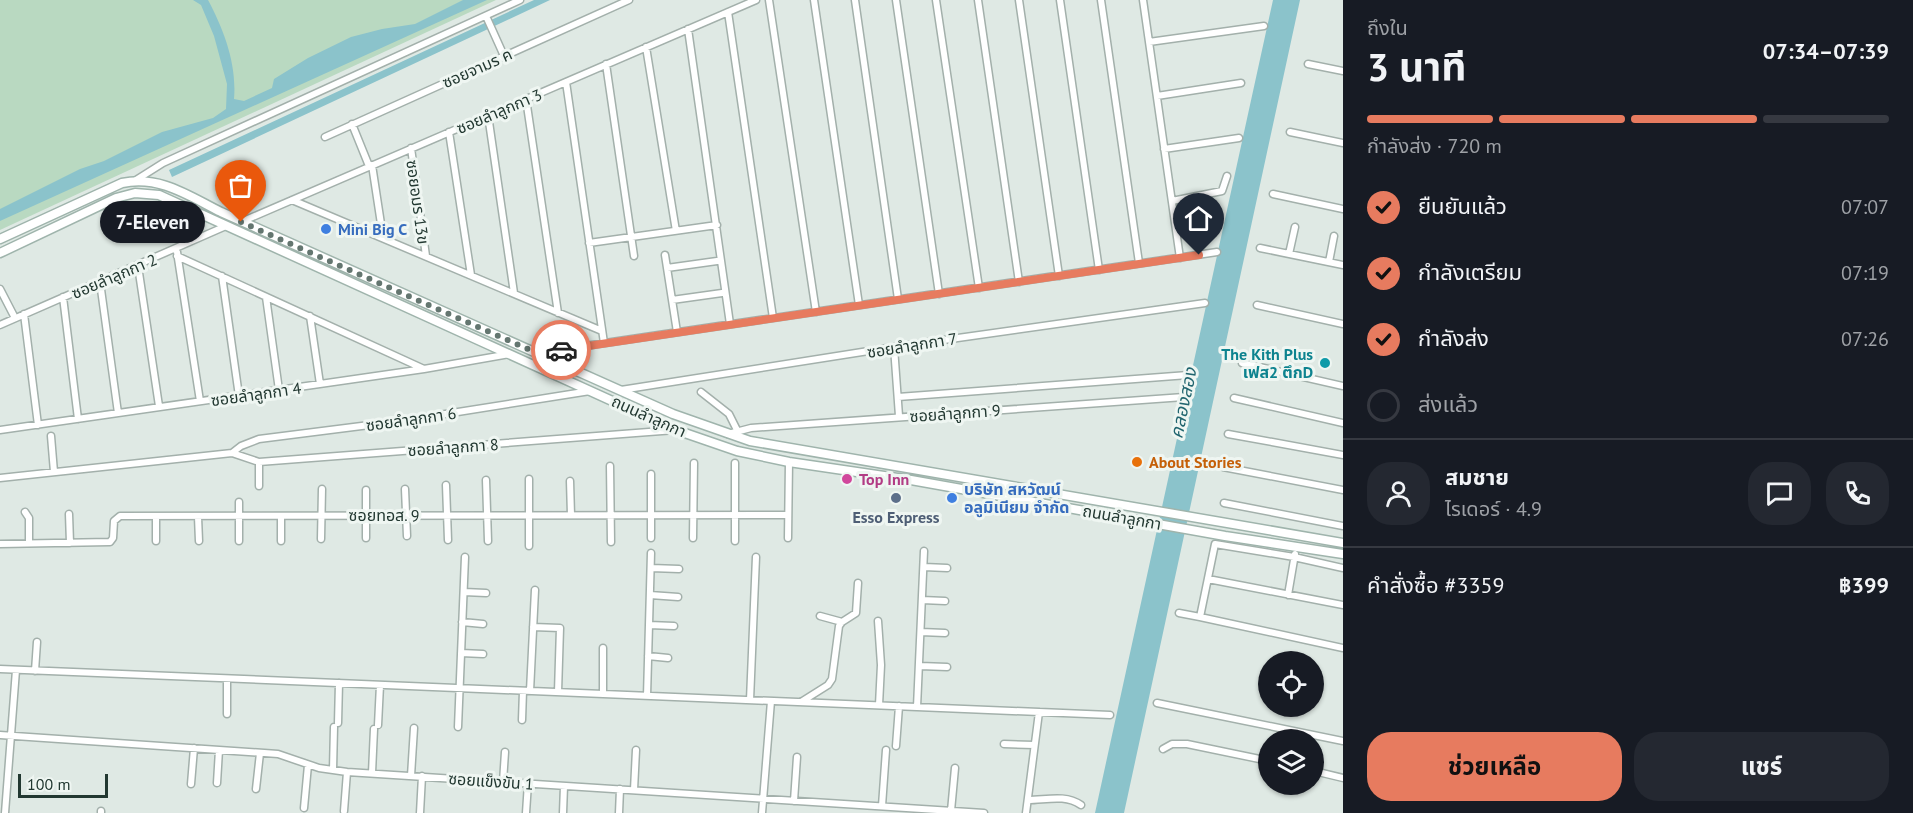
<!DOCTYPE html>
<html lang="th">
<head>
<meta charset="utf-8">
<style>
  :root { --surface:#171b24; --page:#242831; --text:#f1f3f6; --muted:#9ea1a6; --line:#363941; --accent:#e77b5f }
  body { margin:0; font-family:"PT Sans","Noto Sans Thai",sans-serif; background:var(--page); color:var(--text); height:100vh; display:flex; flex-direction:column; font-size:22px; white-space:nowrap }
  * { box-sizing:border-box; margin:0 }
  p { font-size:20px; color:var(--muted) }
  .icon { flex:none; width:33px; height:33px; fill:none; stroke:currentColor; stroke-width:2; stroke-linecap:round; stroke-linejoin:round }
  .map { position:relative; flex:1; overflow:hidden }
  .drawer { display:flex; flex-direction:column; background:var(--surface); width:570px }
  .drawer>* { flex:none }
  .buttons { position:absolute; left:1258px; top:651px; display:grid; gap:12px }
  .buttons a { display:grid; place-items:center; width:66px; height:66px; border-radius:50%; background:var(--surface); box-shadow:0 2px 4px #0004; font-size:30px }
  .scale { position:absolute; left:18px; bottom:15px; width:90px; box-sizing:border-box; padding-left:6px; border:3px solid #223831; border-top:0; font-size:16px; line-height:21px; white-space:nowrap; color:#223831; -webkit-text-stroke:4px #eff6f2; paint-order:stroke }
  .pin { position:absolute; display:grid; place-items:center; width:51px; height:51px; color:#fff; margin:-62px -26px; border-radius:50% 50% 50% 0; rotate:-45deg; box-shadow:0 0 6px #0007 }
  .pin .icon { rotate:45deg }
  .courier { position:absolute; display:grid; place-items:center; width:60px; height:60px; margin:-30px; border:4px solid #e77b5f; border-radius:50%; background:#fff; color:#222; box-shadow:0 2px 8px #0007 }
  .bubble { position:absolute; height:42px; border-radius:21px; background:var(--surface); box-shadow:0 2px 4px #0004; font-size:20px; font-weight:700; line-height:42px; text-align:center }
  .overview em { font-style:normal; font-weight:700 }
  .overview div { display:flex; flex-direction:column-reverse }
  .overview { display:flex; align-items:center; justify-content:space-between; height:102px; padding:0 24px }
  h1 { font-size:39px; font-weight:700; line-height:45px }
  .bar { display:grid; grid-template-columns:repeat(4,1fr); gap:9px 6px; align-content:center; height:72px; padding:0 24px }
  .bar i { height:8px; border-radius:4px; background:var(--line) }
  .bar .on { background:var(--accent) }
  .bar p { grid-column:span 4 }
  .line { display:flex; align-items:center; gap:15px; padding:0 24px; border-top:2px solid var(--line) }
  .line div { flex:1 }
  .round { display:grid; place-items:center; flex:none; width:63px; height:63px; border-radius:24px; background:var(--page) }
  ol { padding:0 24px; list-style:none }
  li { display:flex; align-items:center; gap:18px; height:66px }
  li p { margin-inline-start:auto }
  li .icon { padding:6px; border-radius:50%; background:var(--accent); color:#111; stroke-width:4 }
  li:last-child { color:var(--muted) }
  li i { width:33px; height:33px; border:3px solid var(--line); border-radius:50% }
  .button { display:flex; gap:12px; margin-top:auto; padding:12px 24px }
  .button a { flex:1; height:69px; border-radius:24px; background:var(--accent); color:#111; font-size:24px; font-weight:700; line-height:69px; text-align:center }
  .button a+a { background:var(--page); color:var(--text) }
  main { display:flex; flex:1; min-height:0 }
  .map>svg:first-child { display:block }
  .green { fill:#b9d9c1 }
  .water { fill:#8bc3cb }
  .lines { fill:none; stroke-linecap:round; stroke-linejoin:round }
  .street-casing { stroke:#a3b0ab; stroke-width:9 }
  .secondary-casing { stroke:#9fb4ac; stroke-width:11 }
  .street { stroke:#fff; stroke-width:6 }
  .secondary { stroke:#fff; stroke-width:8 }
  .done { stroke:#647670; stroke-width:6; stroke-dasharray:0 10.8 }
  .route { stroke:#e77b5f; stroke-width:8 }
  .shop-dot { fill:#3f7fe0; stroke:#eff6f2; stroke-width:2 }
  .culture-dot { fill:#0f9aa8; stroke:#eff6f2; stroke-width:2 }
  .food-dot { fill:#e8710a; stroke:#eff6f2; stroke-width:2 }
  .hotel-dot { fill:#d1479c; stroke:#eff6f2; stroke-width:2 }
  .service-dot { fill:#5c6f8a; stroke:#eff6f2; stroke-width:2 }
  .labels { text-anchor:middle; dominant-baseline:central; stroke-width:6; stroke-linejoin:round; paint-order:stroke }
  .street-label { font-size:16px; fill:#223831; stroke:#eff6f2 }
  .shop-label { font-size:16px; font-weight:bold; fill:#366cbe; stroke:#eff6f2; text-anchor:start }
  .culture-label { font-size:16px; font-weight:bold; fill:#0d838f; stroke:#eff6f2; text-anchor:end }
  .food-label { font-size:16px; font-weight:bold; fill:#c56008; stroke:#eff6f2; text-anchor:start }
  .hotel-label { font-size:16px; font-weight:bold; fill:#b23c85; stroke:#eff6f2; text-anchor:start }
  .service-label { font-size:16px; font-weight:bold; fill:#4e5e75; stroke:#eff6f2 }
  .water-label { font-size:18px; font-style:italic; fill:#21656f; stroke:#eff6f2 }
</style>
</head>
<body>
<main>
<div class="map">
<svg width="1343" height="813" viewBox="0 0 1343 813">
  <rect width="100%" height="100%" fill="#dfe9e4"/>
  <path class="green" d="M 0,0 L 496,0 L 0,230 Z"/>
  <path class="water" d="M 193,0 L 208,0 C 224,30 237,64 234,99 L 244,101 L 272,88 L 274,79 L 308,58 L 351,37 L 382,29 L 415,24 L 463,0 L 487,0 L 0,221 L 0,209 L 80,169 L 104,161 L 162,132 L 213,118 L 226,109 L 227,84 L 214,36 L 201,5 Z
    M 534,0 L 550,0 L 172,177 L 169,170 Z
    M 1273,0 L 1300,0 L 1124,813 L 1095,813 Z"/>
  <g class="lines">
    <g class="street-casing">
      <path id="street" d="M 769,0 L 816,312
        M 814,0 L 859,305
        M 855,0 L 898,299
        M 896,0 L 939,294
        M 936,0 L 979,288
        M 978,0 L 1019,282
        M 1019,0 L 1059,276
        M 1060,0 L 1099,270
        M 1101,0 L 1139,263
        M 1143,0 L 1180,258
        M 728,12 L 773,318
        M 486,16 L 504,56
        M 688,29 L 730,324
        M 1149,42 L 1264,26
        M 646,47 L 676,231
        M 606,64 L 634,256
        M 1308,64 L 1343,71
        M 566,82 L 604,343
        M 1157,96 L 1241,83
        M 526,99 L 558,313
        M 488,115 L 514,293
        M 352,124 L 369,166
        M 449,132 L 471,275
        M 1290,132 L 1343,143
        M 325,137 L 629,0
        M 411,148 L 426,256
        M 1164,149 L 1239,138
        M 372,165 L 383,237
        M 136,180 L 163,163 L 520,0
        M 1273,194 L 1343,209
        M 292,200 L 602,331
        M 1172,201 L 1222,191 L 1227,176
        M 241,222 L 756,0
        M 589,243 L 717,225
        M 1260,248 L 1343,265
        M 177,252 L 200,401
        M 1289,254 L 1295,227
        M 665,255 L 677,332
        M 177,256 L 424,369
        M 1329,262 L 1334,236
        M 138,266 L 159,406
        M 667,268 L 717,261
        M 222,276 L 239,396
        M 100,282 L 118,413
        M 0,289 L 15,318
        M 63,297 L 78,419
        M 266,297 L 279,390
        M 672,300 L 722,293
        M 1257,305 L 1343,324
        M 24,314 L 38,425
        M 310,316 L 320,384
        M 0,325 L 226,226
        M 894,347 L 899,416
        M 538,353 L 1217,252
        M 1242,363 L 1343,386
        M 621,390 L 894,347 L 1205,303
        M 701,392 L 729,414 L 737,430
        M 898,397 L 1188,375
        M 1234,398 L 1343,423
        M 0,430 L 424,369 L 510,354
        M 728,434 L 751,428 L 1184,397
        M 1228,434 L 1343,455
        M 51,436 L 54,472
        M 232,453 L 241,446 L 259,439 L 401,421 L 590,391
        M 259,462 L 259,486
        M 735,463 L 735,541
        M 610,466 L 611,542
        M 1223,467 L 1343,490
        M 651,474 L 651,538
        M 0,478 L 232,453 L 259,462 L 675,430
        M 486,480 L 488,541
        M 570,481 L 571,515
        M 446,485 L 448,540
        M 405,489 L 407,536
        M 366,490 L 366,538
        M 239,502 L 239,541
        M 1224,503 L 1343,526
        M 25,512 L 29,518 L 29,543
        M 69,514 L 70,543
        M 281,516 L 281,541
        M 156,517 L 156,541
        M 198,517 L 199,541
        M 693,538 L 694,463
        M 788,538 L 789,462
        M 321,539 L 322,489
        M 0,544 L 110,542 L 113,538 L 114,521 L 120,516 L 788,515
        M 529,546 L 529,479
        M 924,567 L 947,568
        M 651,568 L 679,569
        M 1343,568 L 1294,557 L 1215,544 L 1200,617 L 1343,648
        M 1208,579 L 1343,605
        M 464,592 L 486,593
        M 650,595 L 678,597
        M 1288,595 L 1295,554
        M 922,600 L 945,601
        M 1179,613 L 1200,617
        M 820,616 L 842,622
        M 878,621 L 881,665 L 879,705
        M 462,622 L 483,624
        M 649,625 L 674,626
        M 533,627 L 560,628 L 558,692
        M 921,632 L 945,633
        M 461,653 L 483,654
        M 648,656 L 668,658
        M 920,666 L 947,667
        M 0,669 L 1110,715
        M 35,671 L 37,642
        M 530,691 L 535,590
        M 603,694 L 603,648
        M 647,696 L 651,553
        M 750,700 L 756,557
        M 801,702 L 828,685 L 832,679 L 839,626 L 842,622 L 856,613 L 858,583
        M 1157,703 L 1343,741
        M 917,707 L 924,551
        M 227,714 L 227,679
        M 522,720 L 523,691
        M 338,723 L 339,683
        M 378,725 L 380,685
        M 458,727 L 465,557
        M 0,735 L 278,754 L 319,768 L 347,772 L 984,813
        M 1004,744 L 1034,745
        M 896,746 L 899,706
        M 1163,749 L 1172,744 L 1187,744 L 1269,761
        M 333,770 L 334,727
        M 1314,771 L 1343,778
        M 372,773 L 374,729
        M 411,776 L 414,728
        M 503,782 L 505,752
        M 217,783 L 219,750
        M 191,784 L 194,748
        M 256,789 L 260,753
        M 634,790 L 636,750
        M 1028,800 C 1046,800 1065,794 1081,805
        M 794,801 L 797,757
        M 882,806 L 886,750
        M 304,808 L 308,765
        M 344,811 L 347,772
        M 951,811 L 955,768
        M 5,813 L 16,670
        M 101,813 L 101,811
        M 420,813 L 422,776
        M 526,813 L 528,783
        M 563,813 L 564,786
        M 619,813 L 620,789
        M 762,813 L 771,701
        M 1026,813 L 1039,712"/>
    </g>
    <g class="secondary-casing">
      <path id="secondary" d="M 0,239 L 122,183 C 160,175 189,196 221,212 L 673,414 L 750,441 L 1343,543
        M 0,253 L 116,198 L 135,193 L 159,195 L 676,430 L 737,451 L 789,462 L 911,480 L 1225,536 L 1343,554"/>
    </g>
    <use href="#street" class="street"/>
    <use href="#secondary" class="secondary"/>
  </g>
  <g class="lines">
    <path class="done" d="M 241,222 L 537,353 L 561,350"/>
    <path class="route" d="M 561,350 L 1199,255"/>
  </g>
  <g class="shop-dot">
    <circle cx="326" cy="229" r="6"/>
    <circle cx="952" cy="498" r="6"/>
  </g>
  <circle class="culture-dot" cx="1325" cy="363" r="6"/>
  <circle class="food-dot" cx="1137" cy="462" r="6"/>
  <circle class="hotel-dot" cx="847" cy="479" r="6"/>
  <circle class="service-dot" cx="896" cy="498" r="6"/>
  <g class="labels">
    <g class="street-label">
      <text transform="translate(477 68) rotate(-24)">ซอยจามร ค</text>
      <text transform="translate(499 111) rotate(-23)">ซอยลำลูกกา 3</text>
      <text transform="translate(418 202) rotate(82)">ซอยอมร 13ข</text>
      <text transform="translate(114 276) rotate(-23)">ซอยลำลูกกา 2</text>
      <text transform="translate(912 345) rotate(-9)">ซอยลำลูกกา 7</text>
      <text transform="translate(256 394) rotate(-8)">ซอยลำลูกกา 4</text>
      <text transform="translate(955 413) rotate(-4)">ซอยลำลูกกา 9</text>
      <text transform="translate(649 416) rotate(24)">ถนนลำลูกกา</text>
      <text transform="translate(411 419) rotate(-8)">ซอยลำลูกกา 6</text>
      <text transform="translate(453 447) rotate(-4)">ซอยลำลูกกา 8</text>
      <text x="384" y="515">ซอยทอส. 9</text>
      <text transform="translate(1122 517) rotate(10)">ถนนลำลูกกา</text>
      <text transform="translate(491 781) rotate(4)">ซอยแข็งขัน 1</text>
    </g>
    <g class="shop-label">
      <text x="338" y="229">Mini Big C</text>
      <text x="964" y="489">บริษัท สหวัฒน์<tspan x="964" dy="18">อลูมิเนียม จำกัด</tspan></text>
    </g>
    <g class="culture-label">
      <text x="1313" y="354">The Kith Plus<tspan x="1313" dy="18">เฟส2 ตึกD</tspan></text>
    </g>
    <g class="food-label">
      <text x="1149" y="462">About Stories</text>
    </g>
    <g class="hotel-label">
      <text x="859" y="479">Top Inn</text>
    </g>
    <g class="service-label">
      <text x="896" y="517">Esso Express</text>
    </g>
    <g class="water-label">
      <text transform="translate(1183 403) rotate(-78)">คลองสอง</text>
    </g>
  </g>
</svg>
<div class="buttons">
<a><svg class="icon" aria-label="locate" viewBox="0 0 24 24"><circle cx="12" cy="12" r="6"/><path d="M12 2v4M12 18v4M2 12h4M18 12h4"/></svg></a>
<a><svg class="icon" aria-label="layers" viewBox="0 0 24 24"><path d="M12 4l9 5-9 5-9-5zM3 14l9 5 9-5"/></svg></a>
</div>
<div class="scale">100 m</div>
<div class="pin" style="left:241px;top:222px;background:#ea580c"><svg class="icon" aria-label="bag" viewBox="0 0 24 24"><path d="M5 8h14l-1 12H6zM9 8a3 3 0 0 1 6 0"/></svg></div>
<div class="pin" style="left:1199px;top:255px;background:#1f2937"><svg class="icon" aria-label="home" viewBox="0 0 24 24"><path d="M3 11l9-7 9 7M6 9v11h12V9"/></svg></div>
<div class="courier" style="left:561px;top:350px"><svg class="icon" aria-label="car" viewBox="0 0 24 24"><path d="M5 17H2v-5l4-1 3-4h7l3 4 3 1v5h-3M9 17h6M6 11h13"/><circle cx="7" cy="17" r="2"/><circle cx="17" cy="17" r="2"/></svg></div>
<div class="bubble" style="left:100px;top:201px;width:105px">7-Eleven</div>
</div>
<section class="drawer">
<div class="overview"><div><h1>3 นาที</h1><p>ถึงใน</p></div><em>07:34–07:39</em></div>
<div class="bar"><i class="on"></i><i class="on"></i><i class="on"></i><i></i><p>กำลังส่ง · 720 m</p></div>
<ol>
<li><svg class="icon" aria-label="check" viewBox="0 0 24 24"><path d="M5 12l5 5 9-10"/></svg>ยืนยันแล้ว<p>07:07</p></li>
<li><svg class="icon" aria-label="check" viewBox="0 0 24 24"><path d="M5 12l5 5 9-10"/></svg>กำลังเตรียม<p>07:19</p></li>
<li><svg class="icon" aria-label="check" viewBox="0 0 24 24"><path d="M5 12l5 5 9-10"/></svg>กำลังส่ง<p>07:26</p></li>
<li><i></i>ส่งแล้ว</li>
</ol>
<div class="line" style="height:108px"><a class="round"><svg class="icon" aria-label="person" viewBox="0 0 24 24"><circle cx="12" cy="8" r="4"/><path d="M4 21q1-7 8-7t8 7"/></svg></a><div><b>สมชาย</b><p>ไรเดอร์ · 4.9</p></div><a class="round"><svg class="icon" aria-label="chat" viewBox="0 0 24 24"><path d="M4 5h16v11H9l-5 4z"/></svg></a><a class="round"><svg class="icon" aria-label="phone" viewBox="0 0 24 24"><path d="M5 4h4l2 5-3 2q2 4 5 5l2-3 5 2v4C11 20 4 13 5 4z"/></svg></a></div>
<div class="line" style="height:78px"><div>คำสั่งซื้อ #3359</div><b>฿399</b></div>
<div class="button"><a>ช่วยเหลือ</a><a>แชร์</a></div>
</section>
</main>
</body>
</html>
